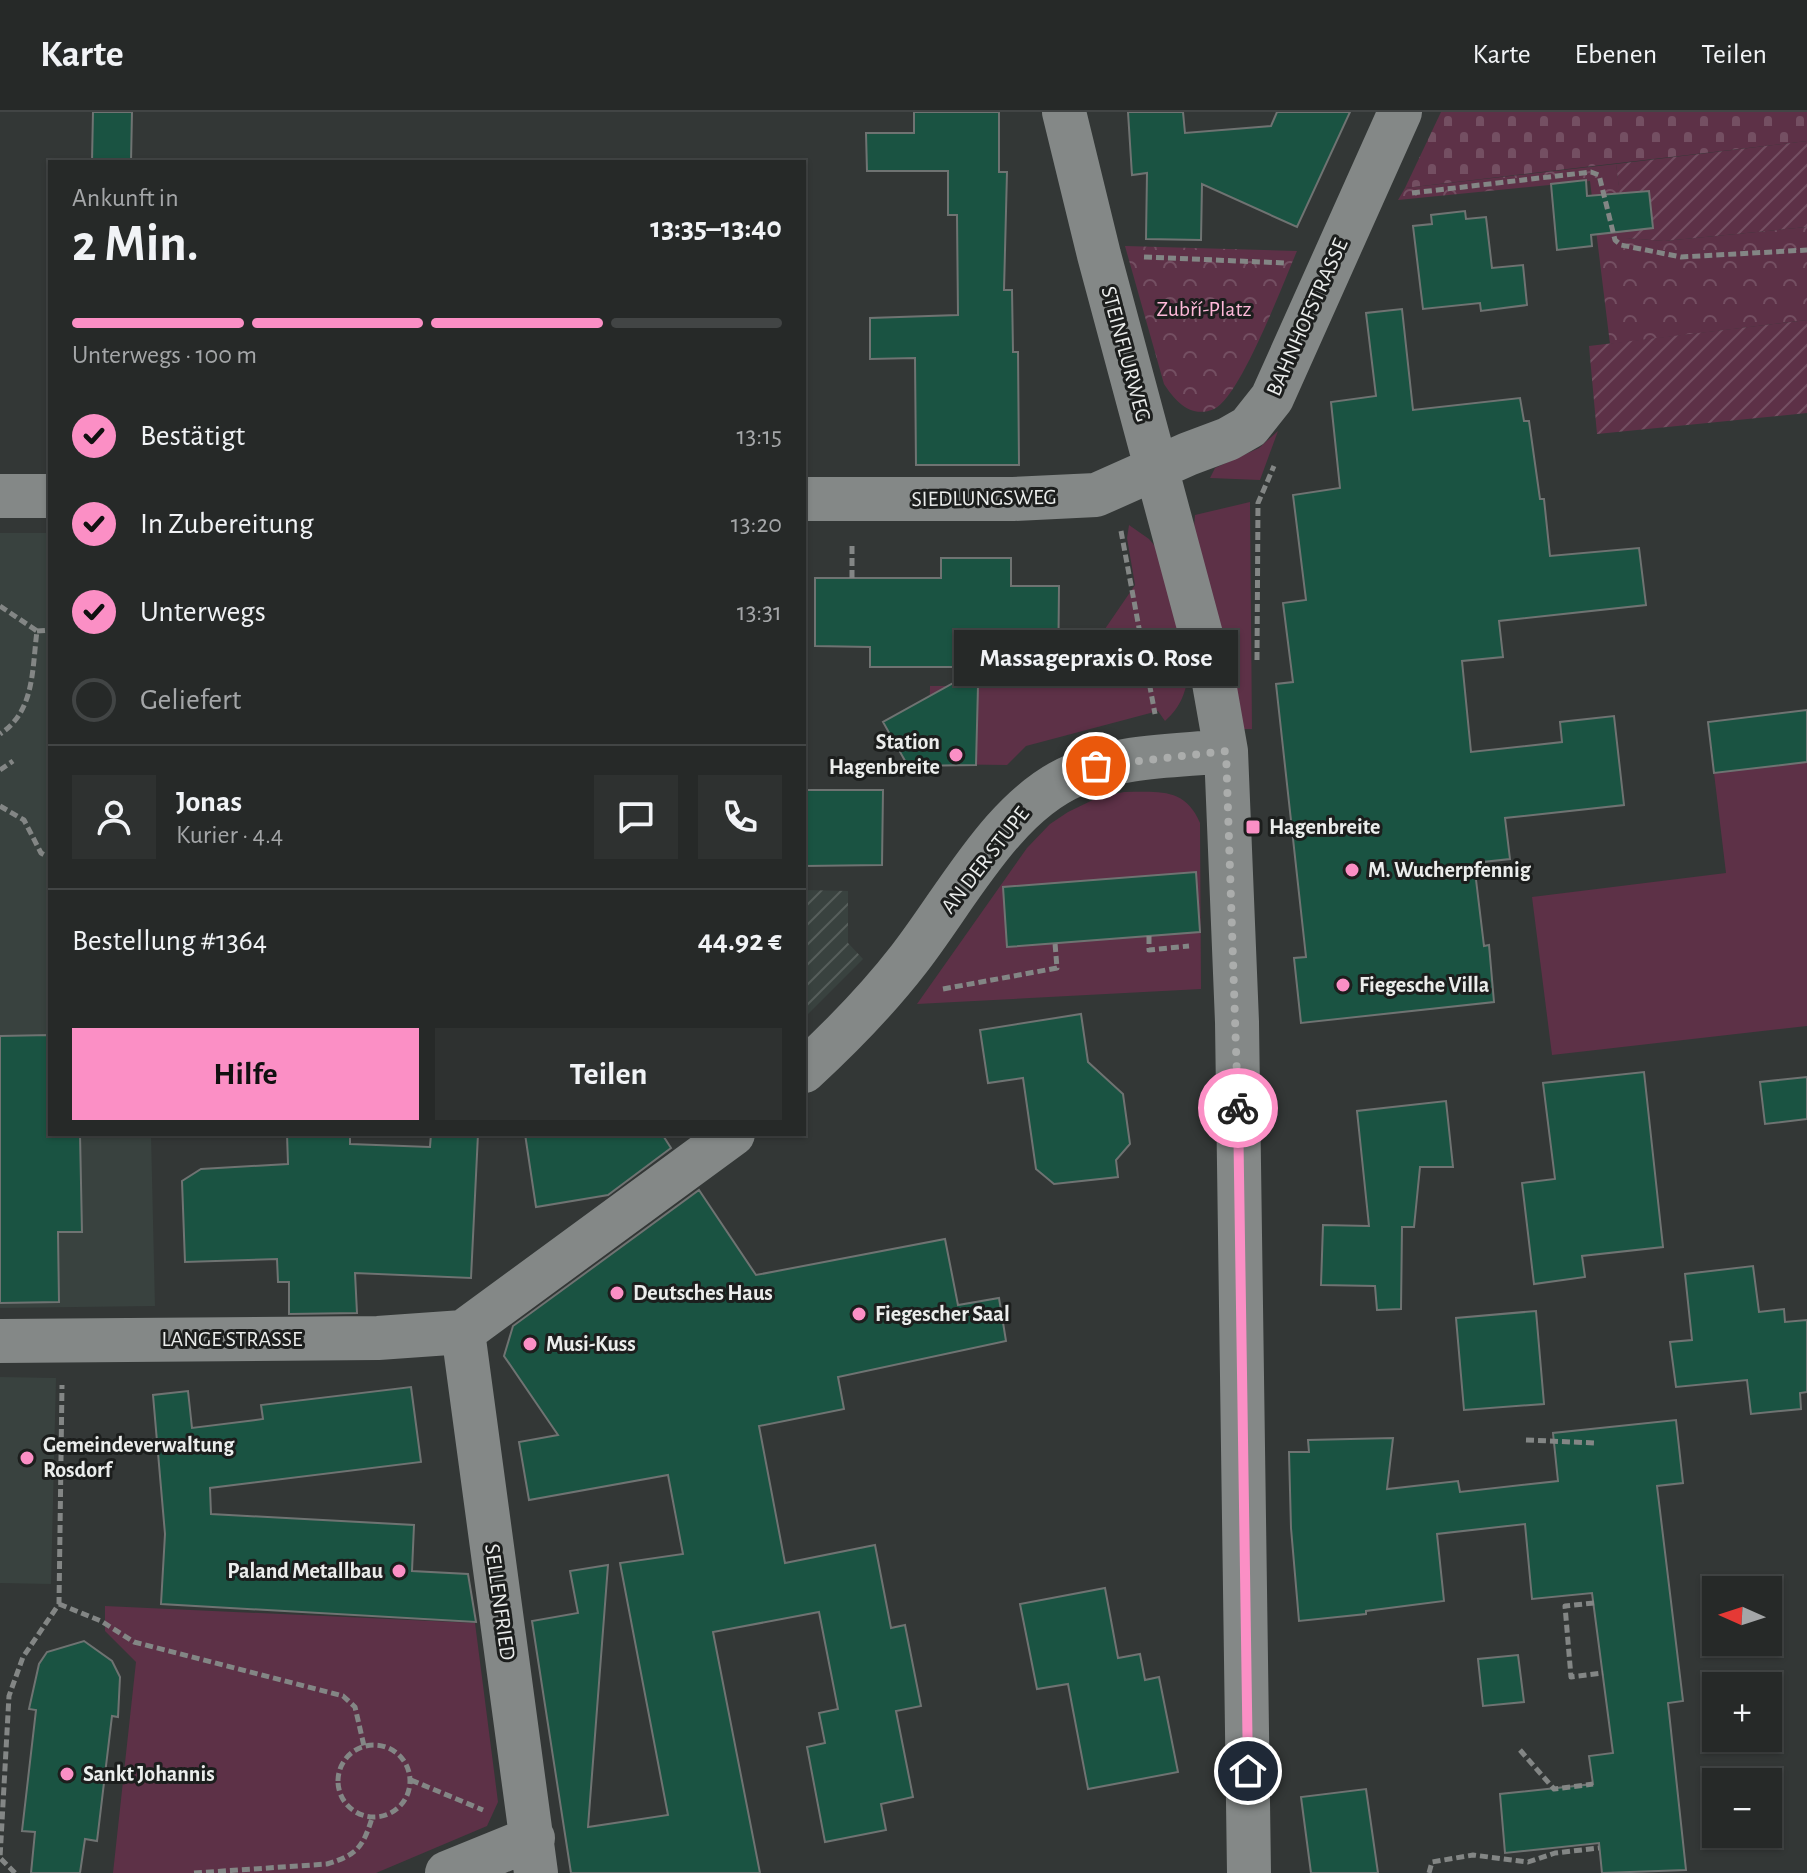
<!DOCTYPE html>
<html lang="de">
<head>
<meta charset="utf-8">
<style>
  :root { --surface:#262928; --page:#2e3130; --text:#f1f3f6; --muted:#a4a6a8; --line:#424545; --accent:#fb8fc5 }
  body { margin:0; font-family:"Alegreya Sans",sans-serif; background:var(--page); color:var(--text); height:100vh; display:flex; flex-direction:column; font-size:30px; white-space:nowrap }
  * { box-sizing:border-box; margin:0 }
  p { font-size:26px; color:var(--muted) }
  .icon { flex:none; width:44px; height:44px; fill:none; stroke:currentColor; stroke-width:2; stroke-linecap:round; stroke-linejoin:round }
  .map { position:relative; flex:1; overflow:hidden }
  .sheet { position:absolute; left:48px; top:48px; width:758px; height:976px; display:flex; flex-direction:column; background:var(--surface); border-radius:0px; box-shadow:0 2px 6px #0004,0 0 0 2px var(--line) }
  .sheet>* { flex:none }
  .needle { width:52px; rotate:273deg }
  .buttons { position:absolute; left:1702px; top:1464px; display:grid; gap:16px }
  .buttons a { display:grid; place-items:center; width:80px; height:80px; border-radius:0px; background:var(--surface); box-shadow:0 2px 6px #0004,0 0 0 2px var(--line); font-size:40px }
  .pin { position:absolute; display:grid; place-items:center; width:68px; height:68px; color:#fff; margin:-34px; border:4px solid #fff; border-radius:50%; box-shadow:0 2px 8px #0007 }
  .courier { position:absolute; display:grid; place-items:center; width:80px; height:80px; margin:-40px; border:6px solid #fb8fc5; border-radius:50%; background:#fff; color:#222; box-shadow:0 2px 10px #0007 }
  .bubble { position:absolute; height:56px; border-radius:0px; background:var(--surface); box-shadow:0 2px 6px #0004,0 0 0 2px var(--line); font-size:26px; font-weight:700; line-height:56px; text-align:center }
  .overview em { font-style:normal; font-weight:700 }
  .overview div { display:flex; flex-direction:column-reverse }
  .overview { display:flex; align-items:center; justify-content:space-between; height:136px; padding:0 24px }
  h1 { font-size:52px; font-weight:700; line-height:60px }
  .bar { display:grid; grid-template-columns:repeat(4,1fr); gap:12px 8px; align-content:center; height:96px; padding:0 24px }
  .bar i { height:10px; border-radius:6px; background:var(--line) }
  .bar .active { background:var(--accent) }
  .bar p { grid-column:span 4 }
  .line { display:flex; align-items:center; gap:20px; padding:0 24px; border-top:2px solid var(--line) }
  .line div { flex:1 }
  .round { display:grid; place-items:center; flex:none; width:84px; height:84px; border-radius:0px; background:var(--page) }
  ol { padding:0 24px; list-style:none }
  li { display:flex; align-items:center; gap:24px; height:88px }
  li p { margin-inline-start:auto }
  li .icon { padding:8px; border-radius:50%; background:var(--accent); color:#111; stroke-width:4 }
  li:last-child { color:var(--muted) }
  li i { width:44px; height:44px; border:4px solid var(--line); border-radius:50% }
  .primary-button { display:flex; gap:16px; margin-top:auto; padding:16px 24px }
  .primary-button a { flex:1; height:92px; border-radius:0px; background:var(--accent); color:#111; font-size:32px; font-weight:700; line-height:92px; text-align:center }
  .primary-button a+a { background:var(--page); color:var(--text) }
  header { display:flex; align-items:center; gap:48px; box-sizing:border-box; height:112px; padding:0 40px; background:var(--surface); border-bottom:2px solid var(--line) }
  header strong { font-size:38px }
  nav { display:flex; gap:44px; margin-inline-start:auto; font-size:28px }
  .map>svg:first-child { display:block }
  .built { fill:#39423f }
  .industrial { fill:url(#industrial-furrows) }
  .grass { fill:#5d3147 }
  .cemetery { fill:url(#cemetery-stones) }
  .park { fill:url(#park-crowns) }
  .garden { fill:url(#garden-furrows) }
  .building { fill:#1a5342; stroke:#6f7372; stroke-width:2 }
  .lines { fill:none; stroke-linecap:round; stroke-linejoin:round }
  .path { stroke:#838685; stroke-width:5; stroke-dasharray:8 4; stroke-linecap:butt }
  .minor { stroke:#848887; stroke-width:44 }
  .done { stroke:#abadac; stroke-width:8; stroke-dasharray:0 14.4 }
  .route { stroke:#fb8fc5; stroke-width:10 }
  .poi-dot { fill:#fb8fc5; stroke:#1c1e1d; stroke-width:3 }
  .labels { text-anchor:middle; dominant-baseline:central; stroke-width:6; stroke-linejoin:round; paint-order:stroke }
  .park-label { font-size:22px; fill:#feb9d9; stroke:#1c1e1d }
  .street-label { font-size:22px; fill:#ebedec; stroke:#1c1e1d }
  .poi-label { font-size:22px; font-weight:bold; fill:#ebedec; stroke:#1c1e1d; text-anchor:start }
</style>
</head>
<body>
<header>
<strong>Karte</strong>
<nav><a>Karte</a><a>Ebenen</a><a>Teilen</a></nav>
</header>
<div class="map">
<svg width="1807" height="1761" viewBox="0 0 1807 1761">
  <defs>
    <pattern id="industrial-furrows" width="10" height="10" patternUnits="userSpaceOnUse" patternTransform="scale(2)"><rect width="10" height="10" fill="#39423f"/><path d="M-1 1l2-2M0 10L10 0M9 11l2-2" fill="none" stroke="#565e5b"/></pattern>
    <pattern id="cemetery-stones" width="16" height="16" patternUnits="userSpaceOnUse" patternTransform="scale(2)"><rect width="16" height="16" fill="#5d3147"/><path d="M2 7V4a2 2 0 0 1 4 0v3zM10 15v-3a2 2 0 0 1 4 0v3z" fill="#744f62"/></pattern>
    <pattern id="park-crowns" width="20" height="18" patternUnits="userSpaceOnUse" patternTransform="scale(2)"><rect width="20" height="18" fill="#5d3147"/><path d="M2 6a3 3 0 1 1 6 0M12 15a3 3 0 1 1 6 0" fill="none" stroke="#744f62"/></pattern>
    <pattern id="garden-furrows" width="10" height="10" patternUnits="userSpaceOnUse" patternTransform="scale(2)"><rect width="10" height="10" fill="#5d3147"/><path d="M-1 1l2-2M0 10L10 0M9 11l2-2" fill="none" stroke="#744f62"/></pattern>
  </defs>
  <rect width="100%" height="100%" fill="#333736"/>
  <path class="built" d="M 0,421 L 50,421 L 50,1022 L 151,1022 L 155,1194 L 0,1196 Z
    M 0,1265 L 56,1266 L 51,1472 L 0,1471 Z"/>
  <path class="industrial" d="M 804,778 L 848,779 L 848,831 L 863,847 L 804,906 Z"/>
  <path class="grass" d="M 1278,319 L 1260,368 L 1210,366 L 1215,356 L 1259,336 Z
    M 1250,390 L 1252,617 L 1244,617 L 1194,416 L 1195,403 Z
    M 1129,413 L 1149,427 L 1159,439 L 1189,559 C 1186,580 1181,595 1165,609 L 1158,599 L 1026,634 L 1007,653 L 928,652 L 930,574 L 1066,574 L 1135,473 L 1127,426 Z
    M 1807,650 L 1807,914 L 1552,943 L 1532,785 L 1726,761 L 1714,661 Z
    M 1124,680 C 1158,680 1185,675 1200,711 L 1201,877 L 917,892 L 1027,736 L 1050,712 L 1068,700 L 1099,685 Z
    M 105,1494 L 475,1511 L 498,1690 L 487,1714 L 376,1761 L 113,1761 L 136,1550 L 105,1519 Z"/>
  <path class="cemetery" d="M 1441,0 L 1807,0 L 1807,29 L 1405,76 Z"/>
  <path class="park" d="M 1616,52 L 1626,126 L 1664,129 L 1807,115 L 1807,208 L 1610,232 L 1590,69 L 1398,88 L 1405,76 Z
    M 1125,134 L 1297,139 C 1284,169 1240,286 1214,297 C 1191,307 1175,289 1164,272 Z"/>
  <path class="garden" d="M 1807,29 L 1807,115 L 1664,129 L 1625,126 L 1616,52 Z
    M 1807,208 L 1807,301 L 1597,322 L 1589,234 Z"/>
  <path class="building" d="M 93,0 L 132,0 L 131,50 L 92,50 Z
    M 914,0 L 999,0 L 999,60 L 1007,60 L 1004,178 L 1012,178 L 1013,240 L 1018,240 L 1019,353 L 916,353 L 915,246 L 870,247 L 870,206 L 958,203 L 957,103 L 948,103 L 948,59 L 867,59 L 866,21 L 914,21 Z
    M 1128,0 L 1183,0 L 1185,21 L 1271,14 L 1277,0 L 1350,0 L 1297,115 L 1202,72 L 1201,128 L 1146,127 L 1147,61 L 1132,63 Z
    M 1586,68 L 1587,84 L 1649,79 L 1653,116 L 1591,123 L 1592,134 L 1557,138 L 1551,72 Z
    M 1465,99 L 1466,107 L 1486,105 L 1492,156 L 1523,153 L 1527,193 L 1481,199 L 1480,191 L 1423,197 L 1413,114 L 1432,112 L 1431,103 Z
    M 1402,197 L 1413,298 L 1520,286 L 1524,309 L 1529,309 L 1540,387 L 1544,387 L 1550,444 L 1639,436 L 1646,493 L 1499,509 L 1503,545 L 1462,549 L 1471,640 L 1562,630 L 1560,610 L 1614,604 L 1624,693 L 1505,706 L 1510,747 L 1474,751 L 1484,834 L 1489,833 L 1494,890 L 1301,911 L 1294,846 L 1306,845 L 1276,572 L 1293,570 L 1283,491 L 1306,488 L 1293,383 L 1340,376 L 1331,290 L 1376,284 L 1366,201 Z
    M 941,446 L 1011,446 L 1011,474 L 1059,474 L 1058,574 L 978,574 L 976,653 L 908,654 L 883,610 L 982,555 L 870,555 L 870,535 L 815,534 L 815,466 L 941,466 Z
    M 1807,598 L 1807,650 L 1714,661 L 1708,610 Z
    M 804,678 L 883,678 L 882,753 L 804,754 Z
    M 1196,760 L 1200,820 L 1007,835 L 1003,775 Z
    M 1081,902 L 1088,950 L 1123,982 L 1130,1032 L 1116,1048 L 1118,1065 L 1054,1072 L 1036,1057 L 1023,966 L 988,971 L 980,918 Z
    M 50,923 L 50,1022 L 80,1022 L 82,1120 L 58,1120 L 59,1190 L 0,1191 L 0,924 Z
    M 1644,960 L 1663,1135 L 1582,1144 L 1585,1165 L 1534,1172 L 1522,1071 L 1555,1067 L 1543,971 Z
    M 1807,965 L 1807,1007 L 1765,1012 L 1760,970 Z
    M 1446,989 L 1453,1055 L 1420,1055 L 1414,1115 L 1402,1115 L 1401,1197 L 1377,1198 L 1375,1174 L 1321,1173 L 1323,1113 L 1369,1114 L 1357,999 Z
    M 287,1022 L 350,1022 L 350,1032 L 430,1035 L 431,1022 L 478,1022 L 471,1166 L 355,1161 L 357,1201 L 289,1202 L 289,1170 L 278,1170 L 277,1147 L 185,1150 L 182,1069 L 201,1057 L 288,1052 Z
    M 525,1022 L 662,1022 L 671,1036 L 608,1083 L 536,1095 Z
    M 699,1078 L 756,1163 L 945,1127 L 958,1193 L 999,1186 L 1006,1229 L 838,1265 L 844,1297 L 759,1314 L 785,1451 L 875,1433 L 891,1516 L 905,1513 L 921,1594 L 896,1599 L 913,1685 L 881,1692 L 886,1718 L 825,1730 L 807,1635 L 825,1631 L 819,1601 L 838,1597 L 819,1500 L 713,1520 L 760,1761 L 571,1761 L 532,1509 L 578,1501 L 570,1459 L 608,1453 L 588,1715 L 668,1703 L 620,1451 L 683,1442 L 668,1363 L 529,1388 L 519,1330 L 558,1323 L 504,1244 L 513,1214 Z
    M 1753,1154 L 1759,1200 L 1784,1197 L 1785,1210 L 1807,1208 L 1807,1280 L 1800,1281 L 1801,1297 L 1751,1302 L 1747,1268 L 1676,1275 L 1670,1230 L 1692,1228 L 1685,1162 Z
    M 1536,1199 L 1544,1292 L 1464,1298 L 1456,1206 Z
    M 411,1275 L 421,1350 L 210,1376 L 211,1402 L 414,1413 L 412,1459 L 468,1462 L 476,1510 L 161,1492 L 165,1422 L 153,1283 L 188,1279 L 192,1316 L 263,1307 L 261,1293 Z
    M 1676,1308 L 1683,1371 L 1657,1374 L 1683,1589 L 1668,1591 L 1686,1758 L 1602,1761 L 1599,1731 L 1505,1741 L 1500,1682 L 1593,1672 L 1589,1644 L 1613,1641 L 1592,1481 L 1532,1487 L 1525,1412 L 1437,1422 L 1444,1489 L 1366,1499 L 1366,1502 L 1299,1509 L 1291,1416 L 1289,1340 L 1309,1340 L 1308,1328 L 1393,1326 L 1387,1377 L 1458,1369 L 1460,1380 L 1558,1369 L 1553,1321 Z
    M 1105,1476 L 1118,1546 L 1140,1542 L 1145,1568 L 1159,1565 L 1178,1660 L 1088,1677 L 1068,1572 L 1037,1577 L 1020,1492 Z
    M 84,1529 L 112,1549 L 120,1565 L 118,1605 L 112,1604 L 97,1729 L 85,1727 L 80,1761 L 31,1761 L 35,1720 L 22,1719 L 36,1598 L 29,1597 L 39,1552 L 47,1540 Z
    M 1518,1543 L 1524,1590 L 1483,1594 L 1478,1547 Z
    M 1366,1677 L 1378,1761 L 1311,1761 L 1301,1685 Z"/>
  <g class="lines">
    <path class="path" d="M 1412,81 L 1591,60 L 1599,63 L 1615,128 L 1621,133 L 1681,145 L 1807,138
      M 1144,145 L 1286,151
      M 1121,419 L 1155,602
      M 852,466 L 852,432
      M 0,494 L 37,519 C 32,557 35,599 0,622
      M 37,519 L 50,518
      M 1257,548 L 1258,391 L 1274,354
      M 0,658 L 13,649
      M 0,694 L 24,708 L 41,741 L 50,746
      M 1149,824 L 1149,838 L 1189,834
      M 943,877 L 1057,856 L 1055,831
      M 1526,1328 L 1595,1331
      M 1594,1491 L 1565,1494 L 1571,1565 L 1603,1561
      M 59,1492 L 101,1509 L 134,1530 L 343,1584 L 355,1595 L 364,1634
      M338 1669a36 36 0 1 1 72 0a36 36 0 1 1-72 0Z
      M 1520,1638 L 1554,1677 L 1593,1672
      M 411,1668 L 483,1698
      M 15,1761 L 0,1746 L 9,1584 L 23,1545 L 59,1492 L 62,1273
      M 194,1761 L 327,1752 C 357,1743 363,1735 372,1706
      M 1429,1761 L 1432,1750 L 1473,1743 L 1528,1750 L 1555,1741 L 1599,1736"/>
    <path class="minor" d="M 1064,0 L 1099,143 L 1214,571 L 1226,639 L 1237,910 L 1249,1761
      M 0,384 L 50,384
      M 804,387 L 1013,387 L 1096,383 L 1188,342 L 1228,327 L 1249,315 L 1272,286 L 1400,0
      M 804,959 C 841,925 878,887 909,847 C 956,787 1003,693 1075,663 C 1121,643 1177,644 1226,639
      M 463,1220 L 536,1761
      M 463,1220 L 733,1022
      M 0,1229 L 378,1226 L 463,1220
      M 447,1761 L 533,1726"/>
  </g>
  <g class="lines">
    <path class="done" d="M 1096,654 L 1226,639 L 1238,996"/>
    <path class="route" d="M 1238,996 L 1248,1659"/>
  </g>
  <g class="poi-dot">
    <circle cx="956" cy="643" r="8"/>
    <rect x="1245" y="707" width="16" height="16" rx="4"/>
    <circle cx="1352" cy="758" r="8"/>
    <circle cx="1343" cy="873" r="8"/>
    <circle cx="617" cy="1181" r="8"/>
    <circle cx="859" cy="1202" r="8"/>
    <circle cx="530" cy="1232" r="8"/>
    <circle cx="27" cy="1346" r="8"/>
    <circle cx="399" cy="1459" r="8"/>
    <circle cx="67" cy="1662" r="8"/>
  </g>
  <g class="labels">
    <g class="park-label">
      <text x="1204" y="197">Zubří-Platz</text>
    </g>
    <g class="street-label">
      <text transform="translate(1307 205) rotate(-66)">BAHNHOFSTRASSE</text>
      <text transform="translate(1126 242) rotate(75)">STEINFLURWEG</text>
      <text transform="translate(984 386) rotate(-1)">SIEDLUNGSWEG</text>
      <text transform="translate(985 748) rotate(-52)">AN DER STUPE</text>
      <text x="232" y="1227">LANGE STRASSE</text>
      <text transform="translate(500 1490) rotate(82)">SELLENFRIED</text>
    </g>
    <g class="poi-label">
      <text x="940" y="630" text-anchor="end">Station<tspan x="940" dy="25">Hagenbreite</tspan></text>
      <text x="1269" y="715">Hagenbreite</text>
      <text x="1368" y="758">M. Wucherpfennig</text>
      <text x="1359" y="873">Fiegesche Villa</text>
      <text x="633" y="1181">Deutsches Haus</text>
      <text x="875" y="1202">Fiegescher Saal</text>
      <text x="546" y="1232">Musi-Kuss</text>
      <text x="43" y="1333">Gemeindeverwaltung<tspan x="43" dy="25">Rosdorf</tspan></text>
      <text x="383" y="1459" text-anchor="end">Paland Metallbau</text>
      <text x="83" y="1662">Sankt Johannis</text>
    </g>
  </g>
</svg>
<div class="buttons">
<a><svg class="needle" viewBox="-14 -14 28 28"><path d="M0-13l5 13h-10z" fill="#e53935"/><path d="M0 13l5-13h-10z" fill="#a4a6a8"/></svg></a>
<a>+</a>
<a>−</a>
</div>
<div class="pin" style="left:1096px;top:654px;background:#ea580c"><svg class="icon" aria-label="bag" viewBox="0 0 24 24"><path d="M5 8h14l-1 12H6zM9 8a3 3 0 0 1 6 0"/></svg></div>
<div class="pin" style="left:1248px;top:1659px;background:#1f2937"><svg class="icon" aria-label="home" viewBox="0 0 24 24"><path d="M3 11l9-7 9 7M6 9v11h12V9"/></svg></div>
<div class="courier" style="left:1238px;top:996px"><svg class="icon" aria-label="bike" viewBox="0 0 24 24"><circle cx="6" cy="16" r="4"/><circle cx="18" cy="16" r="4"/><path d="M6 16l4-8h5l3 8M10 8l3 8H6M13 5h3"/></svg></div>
<div class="bubble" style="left:954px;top:518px;width:284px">Massagepraxis O. Rose</div>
<section class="sheet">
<div class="overview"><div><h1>2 Min.</h1><p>Ankunft in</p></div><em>13:35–13:40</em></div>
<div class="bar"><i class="active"></i><i class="active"></i><i class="active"></i><i></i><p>Unterwegs · 100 m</p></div>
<ol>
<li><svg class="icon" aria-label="check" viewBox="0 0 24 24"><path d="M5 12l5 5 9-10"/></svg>Bestätigt<p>13:15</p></li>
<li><svg class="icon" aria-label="check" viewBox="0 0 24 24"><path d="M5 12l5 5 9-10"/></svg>In Zubereitung<p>13:20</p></li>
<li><svg class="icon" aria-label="check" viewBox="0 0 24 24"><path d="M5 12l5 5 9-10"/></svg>Unterwegs<p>13:31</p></li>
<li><i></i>Geliefert</li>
</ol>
<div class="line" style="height:144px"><a class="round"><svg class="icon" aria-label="person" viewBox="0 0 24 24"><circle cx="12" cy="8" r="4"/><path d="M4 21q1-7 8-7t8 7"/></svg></a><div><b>Jonas</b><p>Kurier · 4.4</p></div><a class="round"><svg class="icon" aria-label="chat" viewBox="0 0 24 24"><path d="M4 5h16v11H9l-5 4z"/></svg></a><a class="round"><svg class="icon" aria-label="phone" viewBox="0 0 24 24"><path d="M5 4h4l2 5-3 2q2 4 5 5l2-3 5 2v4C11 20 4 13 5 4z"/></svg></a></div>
<div class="line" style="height:104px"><div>Bestellung #1364</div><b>44.92 €</b></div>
<div class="primary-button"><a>Hilfe</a><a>Teilen</a></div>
</section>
</div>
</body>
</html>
